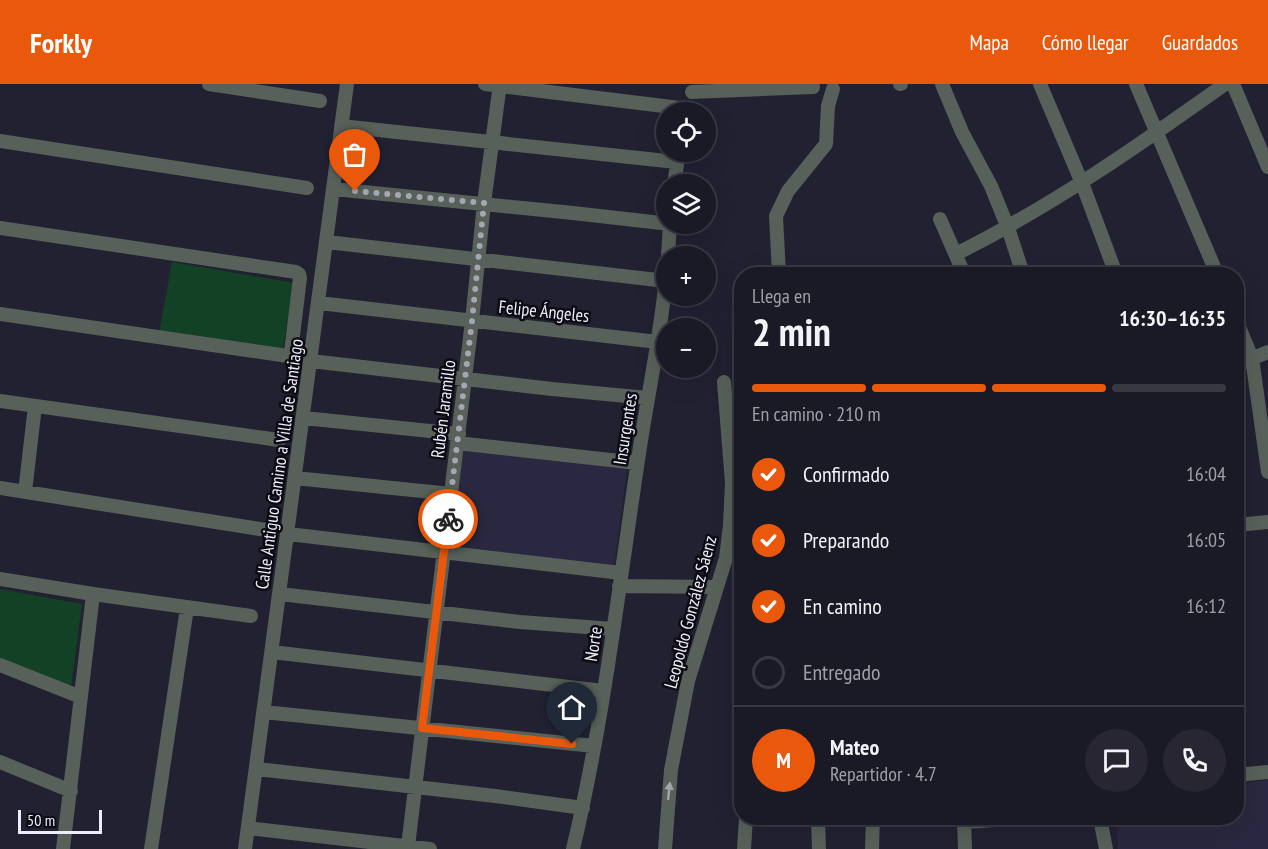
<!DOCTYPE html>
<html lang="es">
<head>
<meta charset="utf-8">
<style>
  :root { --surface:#1a1926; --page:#272632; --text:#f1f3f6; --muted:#9fa0a7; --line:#383843; --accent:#ea580c }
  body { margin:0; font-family:"PT Sans Narrow",sans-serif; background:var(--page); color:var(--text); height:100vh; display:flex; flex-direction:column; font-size:22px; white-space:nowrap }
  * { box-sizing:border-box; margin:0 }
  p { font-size:20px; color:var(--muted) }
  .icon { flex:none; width:33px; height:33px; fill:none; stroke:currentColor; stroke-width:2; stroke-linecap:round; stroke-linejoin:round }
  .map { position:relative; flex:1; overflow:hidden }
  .panel { position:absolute; left:734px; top:183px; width:510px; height:558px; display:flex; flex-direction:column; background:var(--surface); border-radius:24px; box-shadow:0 6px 24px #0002,0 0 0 2px var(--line) }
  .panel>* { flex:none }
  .fabs { position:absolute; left:656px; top:18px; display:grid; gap:12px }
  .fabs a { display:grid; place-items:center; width:60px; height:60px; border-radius:50%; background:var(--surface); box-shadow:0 6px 24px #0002,0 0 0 2px var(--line); font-size:30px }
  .scale { position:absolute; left:18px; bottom:15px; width:84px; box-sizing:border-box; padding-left:6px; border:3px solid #ededf9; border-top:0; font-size:16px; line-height:21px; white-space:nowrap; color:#ededf9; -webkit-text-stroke:4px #0c0b13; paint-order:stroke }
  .pin { position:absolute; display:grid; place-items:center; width:51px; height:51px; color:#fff; margin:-62px -26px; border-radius:50% 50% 50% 0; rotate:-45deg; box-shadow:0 0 6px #0007 }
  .pin .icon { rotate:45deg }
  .courier { position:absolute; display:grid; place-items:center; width:60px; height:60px; margin:-30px; border:4px solid #ea580c; border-radius:50%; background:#fff; color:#222; box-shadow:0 2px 8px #0007 }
  .head em { font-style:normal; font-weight:700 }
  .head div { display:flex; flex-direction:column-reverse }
  .head { display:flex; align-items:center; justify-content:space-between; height:102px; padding:0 18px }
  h1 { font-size:39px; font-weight:700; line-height:45px }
  .bar { display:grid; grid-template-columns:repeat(4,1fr); gap:9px 6px; align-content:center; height:72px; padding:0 18px }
  .bar i { height:8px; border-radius:4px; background:var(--line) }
  .bar .active { background:var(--accent) }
  .bar p { grid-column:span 4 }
  .line { display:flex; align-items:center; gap:15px; padding:0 18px; border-top:2px solid var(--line) }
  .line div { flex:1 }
  .round { display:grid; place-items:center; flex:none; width:63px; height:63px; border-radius:32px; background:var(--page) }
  ol { padding:0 18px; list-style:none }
  li { display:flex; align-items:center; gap:18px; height:66px }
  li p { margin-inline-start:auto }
  li .icon { padding:6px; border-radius:50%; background:var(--accent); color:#fff; stroke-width:4 }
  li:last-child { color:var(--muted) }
  li i { width:33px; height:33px; border:3px solid var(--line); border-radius:50% }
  header { display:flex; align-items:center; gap:36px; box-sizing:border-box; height:84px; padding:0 30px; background:var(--accent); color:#fff }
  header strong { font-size:28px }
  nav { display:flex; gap:33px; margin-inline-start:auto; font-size:21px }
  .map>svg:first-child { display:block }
  .built { fill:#2a2840 }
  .green { fill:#124126 }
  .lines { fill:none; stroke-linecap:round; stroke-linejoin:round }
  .minor { stroke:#576059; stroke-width:14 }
  .oneway { fill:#a2a6a9 }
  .done { stroke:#a6a6b3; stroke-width:6; stroke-dasharray:0 10.8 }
  .route { stroke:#ea580c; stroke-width:8 }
  .labels { text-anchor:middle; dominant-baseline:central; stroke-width:5; stroke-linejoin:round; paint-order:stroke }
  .street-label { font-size:18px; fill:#ededf9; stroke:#0c0b13 }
</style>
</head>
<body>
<header>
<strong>Forkly</strong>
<nav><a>Mapa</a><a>Cómo llegar</a><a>Guardados</a></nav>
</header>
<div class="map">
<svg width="1268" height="765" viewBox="0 0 1268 765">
  <rect width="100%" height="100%" fill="#222132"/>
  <path class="built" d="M 460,365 L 627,385 L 614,485 L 448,464 Z
    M 1268,696 L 1268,765 L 1118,765 L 1117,734 L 1236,734 L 1236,700 Z"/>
  <path class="green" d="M 172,178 L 294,199 L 282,271 L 159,249 Z
    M 0,505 L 82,520 L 71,604 L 0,574 Z"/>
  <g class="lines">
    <path class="minor" d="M 209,0 L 320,17
      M 485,0 L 688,25
      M 900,0 L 901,0
      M 942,0 L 962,48 L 991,102 L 1008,144 L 1023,190
      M 1040,0 L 1082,99 L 1116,190
      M 1136,0 L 1217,190
      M 1233,0 L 1268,83
      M 692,8 L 813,3
      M 341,42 L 676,78
      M 0,57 L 307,104
      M 674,100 L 679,68
      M 334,105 L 573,129 L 670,140
      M 940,135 L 964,190
      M 0,144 L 296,188 L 299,190 L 300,194 L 291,268 L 288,272 L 0,230
      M 327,158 L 666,197
      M 956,170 C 1052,122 1138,62 1225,0
      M 668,172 L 670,140
      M 779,190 L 776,132 L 788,107 L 826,60 L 828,22 L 833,5
      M 319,219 L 658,258
      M 1236,236 L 1252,274 L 1268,388
      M 311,277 L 552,305 L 648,314
      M 1236,281 L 1268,268
      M 0,317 L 279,356
      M 304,334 L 459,350
      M 457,359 L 637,379
      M 295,394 L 451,410
      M 0,404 L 266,446
      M 25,408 L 35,322
      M 1236,441 L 1268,438
      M 288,450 L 621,489
      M 0,495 L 93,510 L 251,532
      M 619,502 L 716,503
      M 280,510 L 520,538 L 613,545
      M 272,568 L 603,607
      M 0,581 L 81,613
      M 264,628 L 594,662
      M 0,678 L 71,707
      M 257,685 L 495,712 L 583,724
      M 1236,691 L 1268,688
      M 818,734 L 819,765
      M 964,734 L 965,765
      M 1100,734 L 1106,765
      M 965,738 L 1027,734
      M 248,744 L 430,765
      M 408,762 L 472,237 L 484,119 L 500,0
      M 63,765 L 93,510
      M 151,765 L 187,524
      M 245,765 L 347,0
      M 573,765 C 603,639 618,510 637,383 C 646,319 660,257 666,194
      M 665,765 L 671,686 L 688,597 L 726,474 L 730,441 L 732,399 L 724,298
      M 744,765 L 746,734
      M 872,765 L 873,734"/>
  </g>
  <defs><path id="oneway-solid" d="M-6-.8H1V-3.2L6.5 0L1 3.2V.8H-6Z" transform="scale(1.5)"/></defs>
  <use class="oneway" href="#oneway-solid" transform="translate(669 707) rotate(-84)"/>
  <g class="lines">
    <path class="done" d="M 355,107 L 484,119 L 472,237 L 448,435"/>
    <path class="route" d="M 448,435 L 422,644 L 572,660"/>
  </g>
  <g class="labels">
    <g class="street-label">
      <text transform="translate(544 227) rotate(6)">Felipe Ángeles</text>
      <text transform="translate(443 325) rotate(-83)">Rubén Jaramillo</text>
      <text transform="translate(625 345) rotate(-81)">Insurgentes</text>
      <text transform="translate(279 380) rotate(-82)">Calle Antiguo Camino a Villa de Santiago</text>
      <text transform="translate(690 528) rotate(-75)">Leopoldo González Sáenz</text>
      <text transform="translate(593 560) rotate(-81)">Norte</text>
    </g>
  </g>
</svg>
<div class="fabs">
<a><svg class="icon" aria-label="locate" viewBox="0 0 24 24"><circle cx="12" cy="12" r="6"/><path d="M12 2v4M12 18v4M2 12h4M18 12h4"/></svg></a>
<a><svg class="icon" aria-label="layers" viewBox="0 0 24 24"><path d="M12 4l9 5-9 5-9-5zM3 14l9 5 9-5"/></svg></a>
<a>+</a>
<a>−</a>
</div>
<div class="scale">50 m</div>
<div class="pin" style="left:355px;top:107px;background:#ea580c"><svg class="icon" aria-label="bag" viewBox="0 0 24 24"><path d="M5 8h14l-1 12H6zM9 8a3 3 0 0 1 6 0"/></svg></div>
<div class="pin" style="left:572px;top:660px;background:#1f2937"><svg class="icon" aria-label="home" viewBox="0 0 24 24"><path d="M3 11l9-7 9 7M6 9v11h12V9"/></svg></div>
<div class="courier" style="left:448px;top:435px"><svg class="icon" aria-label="bike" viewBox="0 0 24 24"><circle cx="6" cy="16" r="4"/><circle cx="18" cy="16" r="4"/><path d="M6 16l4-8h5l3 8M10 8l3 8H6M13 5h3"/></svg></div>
<section class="panel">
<div class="head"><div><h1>2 min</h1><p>Llega en</p></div><em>16:30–16:35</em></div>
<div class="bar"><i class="active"></i><i class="active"></i><i class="active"></i><i></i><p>En camino · 210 m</p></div>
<ol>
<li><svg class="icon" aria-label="check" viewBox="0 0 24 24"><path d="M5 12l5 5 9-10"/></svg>Confirmado<p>16:04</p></li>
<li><svg class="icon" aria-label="check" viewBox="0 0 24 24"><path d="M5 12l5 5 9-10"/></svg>Preparando<p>16:05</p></li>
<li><svg class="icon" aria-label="check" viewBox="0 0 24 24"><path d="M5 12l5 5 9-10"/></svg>En camino<p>16:12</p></li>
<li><i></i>Entregado</li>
</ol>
<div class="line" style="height:108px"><b class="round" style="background:var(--accent);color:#fff">M</b><div><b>Mateo</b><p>Repartidor · 4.7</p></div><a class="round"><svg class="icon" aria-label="chat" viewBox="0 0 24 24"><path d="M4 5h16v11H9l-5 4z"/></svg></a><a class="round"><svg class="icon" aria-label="phone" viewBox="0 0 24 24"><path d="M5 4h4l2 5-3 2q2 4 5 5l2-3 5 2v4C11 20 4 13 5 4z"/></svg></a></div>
</section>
</div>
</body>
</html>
